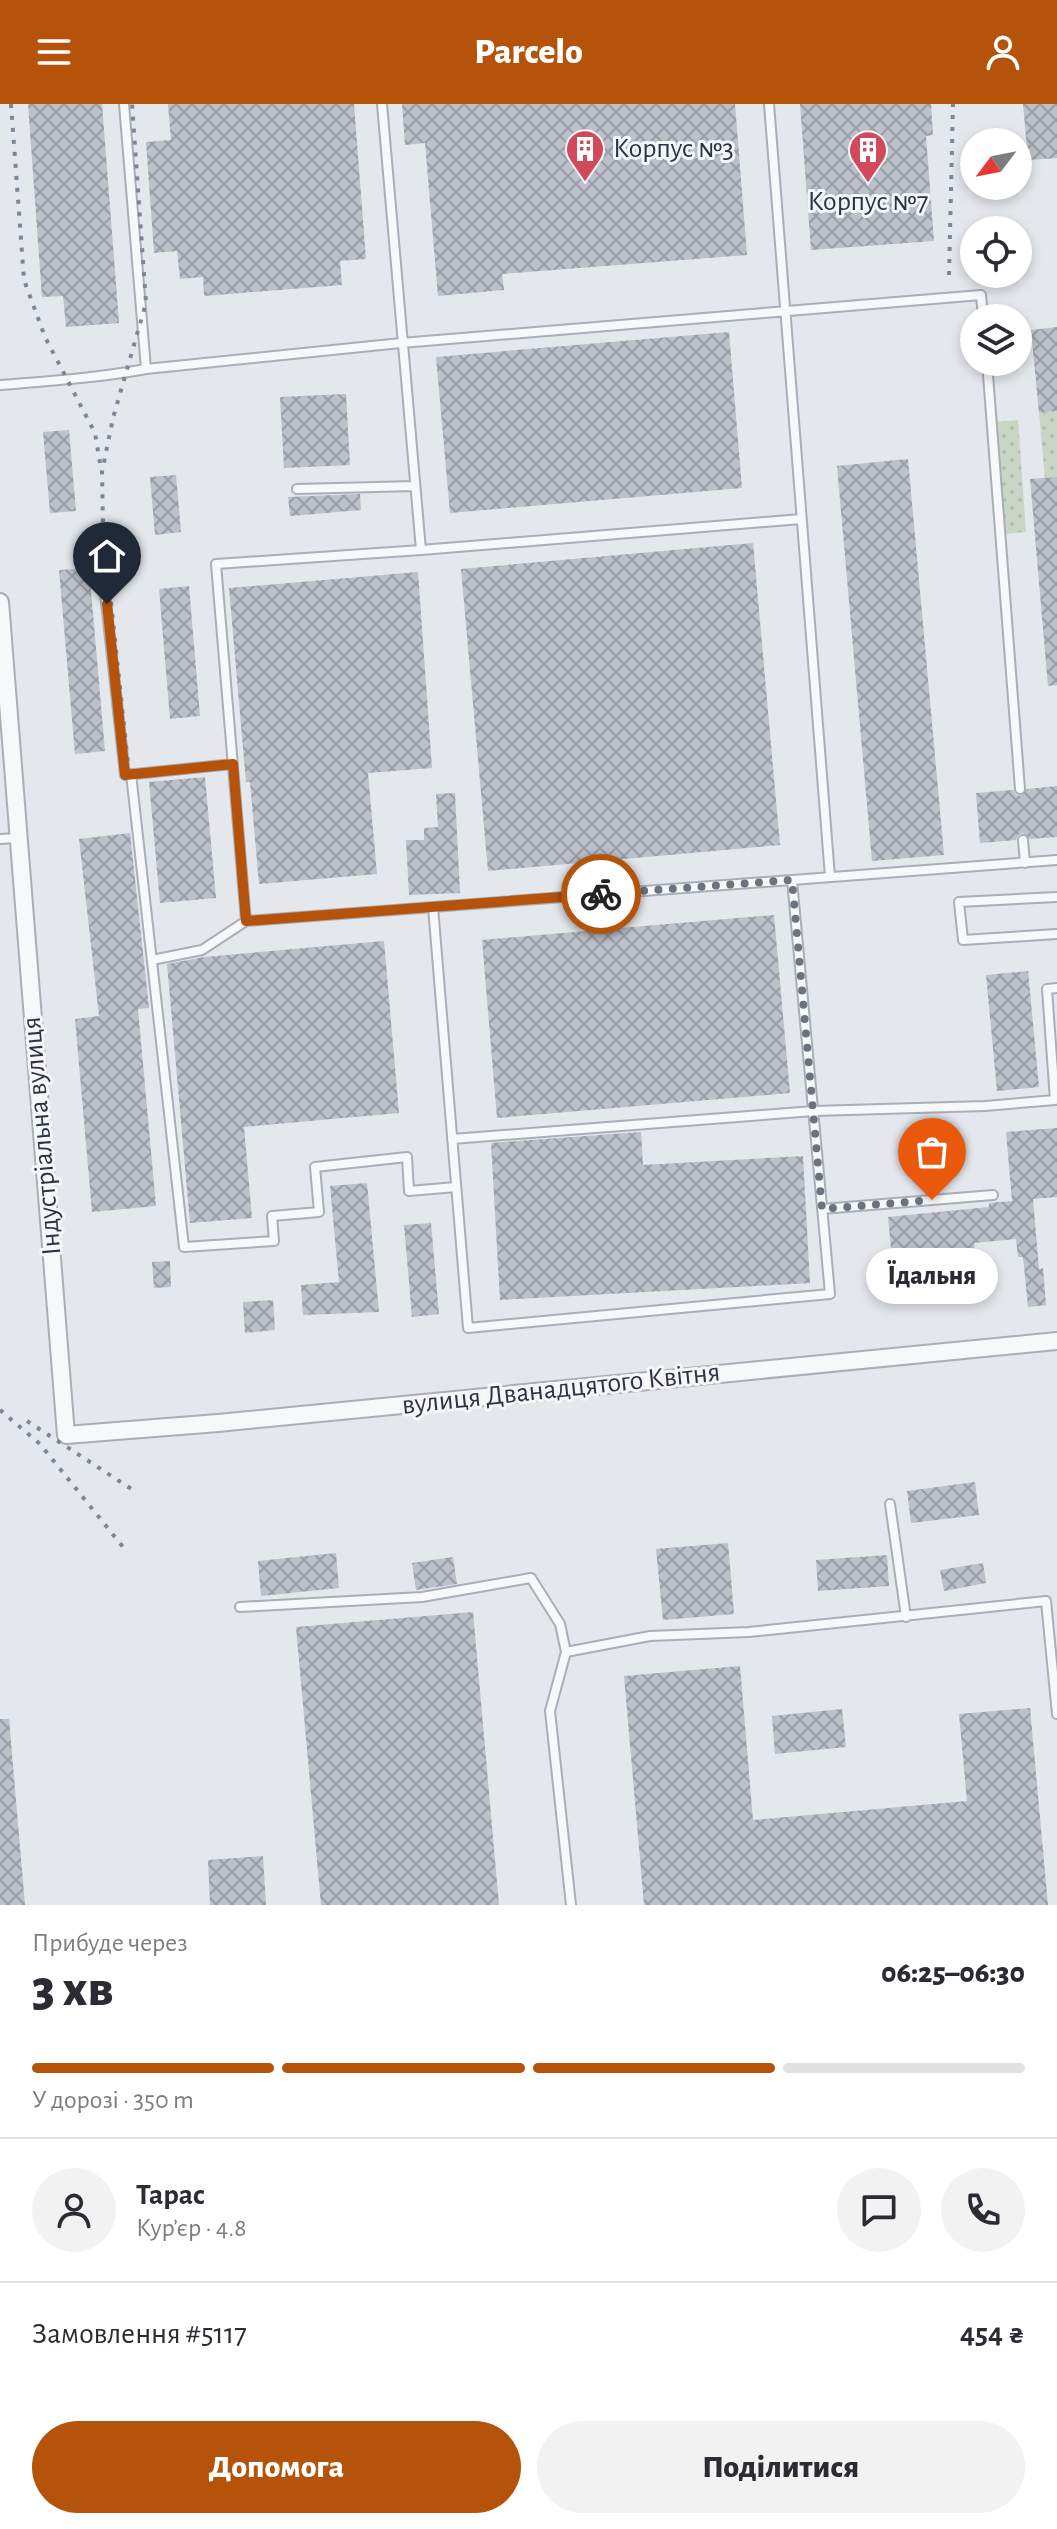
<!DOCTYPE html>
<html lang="uk">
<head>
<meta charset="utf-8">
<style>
  :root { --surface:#fff; --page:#f2f2f3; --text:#2b2b33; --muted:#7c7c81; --line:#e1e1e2; --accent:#b45309 }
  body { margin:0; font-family:"Alegreya Sans",sans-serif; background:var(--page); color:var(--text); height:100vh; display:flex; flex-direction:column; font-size:30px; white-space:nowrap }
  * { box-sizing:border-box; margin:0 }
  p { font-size:26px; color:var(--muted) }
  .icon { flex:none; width:44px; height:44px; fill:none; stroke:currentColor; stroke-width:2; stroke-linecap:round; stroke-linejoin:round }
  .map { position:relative; height:1801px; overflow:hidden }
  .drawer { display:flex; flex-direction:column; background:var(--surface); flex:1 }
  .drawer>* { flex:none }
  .needle { width:52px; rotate:238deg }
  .buttons { position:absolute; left:960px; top:24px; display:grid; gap:16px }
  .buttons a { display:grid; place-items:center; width:72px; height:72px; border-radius:50%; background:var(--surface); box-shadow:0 4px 12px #0003; font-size:40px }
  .pin { position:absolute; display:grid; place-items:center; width:68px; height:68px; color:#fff; margin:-82px -34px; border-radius:50% 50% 50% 0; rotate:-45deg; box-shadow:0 0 8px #0007 }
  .pin .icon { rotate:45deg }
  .courier { position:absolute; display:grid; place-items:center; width:80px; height:80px; margin:-40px; border:6px solid #b45309; border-radius:50%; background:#fff; color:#222; box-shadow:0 2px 10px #0007 }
  .bubble { position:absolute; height:56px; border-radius:28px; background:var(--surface); box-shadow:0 4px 12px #0003; font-size:26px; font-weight:800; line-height:56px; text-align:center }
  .headline em { font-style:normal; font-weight:800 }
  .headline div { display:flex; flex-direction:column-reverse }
  .headline { display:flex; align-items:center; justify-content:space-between; height:136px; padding:0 32px }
  h1 { font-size:52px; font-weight:800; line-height:60px }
  .bar { display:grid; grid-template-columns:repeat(4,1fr); gap:12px 8px; align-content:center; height:96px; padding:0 32px }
  .bar i { height:10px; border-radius:6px; background:var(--line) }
  .bar .on { background:var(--accent) }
  .bar p { grid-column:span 4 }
  .line { display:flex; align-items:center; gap:20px; padding:0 32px; border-top:2px solid var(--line) }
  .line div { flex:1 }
  .round { display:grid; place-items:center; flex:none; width:84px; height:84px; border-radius:42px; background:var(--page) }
  .primary-button { display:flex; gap:16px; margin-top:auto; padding:16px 32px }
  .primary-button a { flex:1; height:92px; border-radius:48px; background:var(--accent); color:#fff; font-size:32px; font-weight:800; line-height:92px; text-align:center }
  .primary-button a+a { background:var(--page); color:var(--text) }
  header { display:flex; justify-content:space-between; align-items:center; height:104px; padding:0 32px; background:var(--accent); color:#fff; font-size:36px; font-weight:800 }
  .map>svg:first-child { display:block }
  .grass { fill:url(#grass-dots) }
  .building { fill:url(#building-cross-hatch) }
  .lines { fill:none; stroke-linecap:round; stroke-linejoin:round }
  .lane-casing { stroke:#a9aeb7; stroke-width:12 }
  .street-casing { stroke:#a9aeb7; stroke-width:20 }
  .lane { stroke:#f7f8fa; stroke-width:8 }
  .street { stroke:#f7f8fa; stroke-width:16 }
  .rail { stroke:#7d8696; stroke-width:4; stroke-dasharray:4 8; stroke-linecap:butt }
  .done { stroke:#6c737f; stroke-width:8; stroke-dasharray:0 14.4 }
  .route { stroke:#b45309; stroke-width:10 }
  .labels { text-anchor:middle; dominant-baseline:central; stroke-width:6; stroke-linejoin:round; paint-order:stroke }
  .poi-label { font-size:28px; fill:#2b3445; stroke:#f4f6f9; text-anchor:start }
  .street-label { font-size:28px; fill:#2b3445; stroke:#f4f6f9 }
</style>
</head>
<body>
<header><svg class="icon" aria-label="menu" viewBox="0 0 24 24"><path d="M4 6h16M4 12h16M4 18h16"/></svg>Parcelo<svg class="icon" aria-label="person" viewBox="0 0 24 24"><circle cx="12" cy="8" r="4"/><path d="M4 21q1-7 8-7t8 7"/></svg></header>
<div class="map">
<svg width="1057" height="1801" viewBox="0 0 1057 1801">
  <defs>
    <pattern id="grass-dots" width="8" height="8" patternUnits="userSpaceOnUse" patternTransform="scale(2)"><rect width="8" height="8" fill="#c9d6c5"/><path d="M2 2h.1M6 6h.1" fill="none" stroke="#adb8ab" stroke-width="1.8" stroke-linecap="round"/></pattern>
    <pattern id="building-cross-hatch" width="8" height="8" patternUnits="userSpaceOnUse" patternTransform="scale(2)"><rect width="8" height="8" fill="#bbc0ca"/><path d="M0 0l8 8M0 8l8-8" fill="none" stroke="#989da6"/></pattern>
  </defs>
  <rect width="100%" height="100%" fill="#e4e7ec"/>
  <path class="grass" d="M 1057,307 L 1057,373 L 1045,374 L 1039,309 Z
    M 1018,316 L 1026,428 L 1003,430 L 995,318 Z"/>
  <path class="building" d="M 28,0 L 102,0 L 119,219 L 66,223 L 63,192 L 42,193 Z
    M 168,0 L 354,0 L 366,155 L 340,157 L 342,181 L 204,192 L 203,173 L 180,175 L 177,147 L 154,149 L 146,38 L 171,36 Z
    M 402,0 L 735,0 L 747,151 L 502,170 L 504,186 L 438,192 L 425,39 L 405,41 Z
    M 800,0 L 931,0 L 933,31 L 926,32 L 934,137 L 811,146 Z
    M 1023,0 L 1057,0 L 1057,54 L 1028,56 Z
    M 1057,223 L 1057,307 L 1039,309 L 1031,226 Z
    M 729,228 L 742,384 L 450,409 L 436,253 Z
    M 346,290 L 350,361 L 284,364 L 280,293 Z
    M 69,326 L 76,407 L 50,409 L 43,328 Z
    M 908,355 L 944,751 L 872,757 L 837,362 Z
    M 176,371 L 181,428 L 155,431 L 150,373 Z
    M 1057,373 L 1057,581 L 1048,582 L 1030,375 Z
    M 360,390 L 361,406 L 290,412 L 288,393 Z
    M 753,439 L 780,741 L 488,767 L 461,465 Z
    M 89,464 L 105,647 L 75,650 L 59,466 Z
    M 418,468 L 432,664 L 368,669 L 377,770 L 259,780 L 250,678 L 246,678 L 229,484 Z
    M 189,482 L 200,612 L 170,615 L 159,485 Z
    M 205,673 L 216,794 L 160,799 L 149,678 Z
    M 1057,682 L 1057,733 L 1030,735 L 1023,729 L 1018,731 L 1016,736 L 980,739 L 976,689 L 1013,686 L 1016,691 L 1021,692 L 1027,685 Z
    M 455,689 L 460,789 L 409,791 L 406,736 L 424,736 L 424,724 L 438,723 L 436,690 Z
    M 130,729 L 149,904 L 138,905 L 156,1102 L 92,1108 L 75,915 L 99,912 L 79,735 Z
    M 774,811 L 790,989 L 497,1014 L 482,836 Z
    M 384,837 L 399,1009 L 244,1023 L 252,1114 L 190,1119 L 167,860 L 204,853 Z
    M 1028,867 L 1039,983 L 997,987 L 986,871 Z
    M 1057,1024 L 1057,1093 L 1033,1095 L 1039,1165 L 1043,1164 L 1046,1201 L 1028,1203 L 1023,1153 L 1018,1153 L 1016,1135 L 974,1139 L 975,1158 L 893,1166 L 888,1113 L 989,1103 L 989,1099 L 1012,1097 L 1006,1028 Z
    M 641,1028 L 643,1061 L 803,1052 L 810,1179 L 500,1196 L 491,1039 Z
    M 367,1079 L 379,1208 L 303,1211 L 301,1181 L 339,1178 L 330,1082 Z
    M 431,1119 L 439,1210 L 412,1213 L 404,1121 Z
    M 170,1157 L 171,1183 L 154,1184 L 152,1158 Z
    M 273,1196 L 275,1226 L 245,1229 L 243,1198 Z
    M 975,1378 L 979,1411 L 911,1419 L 907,1387 Z
    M 728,1439 L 734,1510 L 663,1516 L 656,1445 Z
    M 336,1449 L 339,1484 L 261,1492 L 258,1457 Z
    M 887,1451 L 889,1482 L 818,1487 L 816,1456 Z
    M 453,1453 L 457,1480 L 416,1486 L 412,1459 Z
    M 983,1459 L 986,1479 L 944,1487 L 940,1466 Z
    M 473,1508 L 499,1801 L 321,1801 L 296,1523 Z
    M 740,1562 L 753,1716 L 967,1697 L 959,1610 L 1030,1604 L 1048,1801 L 644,1801 L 624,1572 Z
    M 842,1605 L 846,1643 L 775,1650 L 772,1612 Z
    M 0,1615 L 9,1615 L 25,1801 L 0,1801 Z
    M 263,1752 L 266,1801 L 210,1801 L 208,1756 Z"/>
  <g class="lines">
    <g class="lane-casing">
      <path id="lane" d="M 124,0 L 146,265 L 401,239 L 981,191 L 983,214
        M 382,0 L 421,446 L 216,460 L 246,817 L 1057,756
        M 769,0 L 830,773
        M 987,258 L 1020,685
        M 0,281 C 49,277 97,274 146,265
        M 297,385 L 415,382
        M 421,446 L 801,415
        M 103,471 L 125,671 L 233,660
        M 131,670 L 184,1143 L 274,1137 L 272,1112 L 319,1108 L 315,1063 L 407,1053 L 409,1087 L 456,1083
        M 0,735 L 18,734
        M 1023,736 L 1025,759
        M 1057,793 L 959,798 L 963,836 L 1057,830
        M 433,803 L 468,1224 L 830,1190 L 792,776
        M 152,856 L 202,846 L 246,817
        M 452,1035 L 814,1007 L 985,1002 L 1055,996 L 1047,885 L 1057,884
        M 822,1105 L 993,1091
        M 890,1400 L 906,1513
        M 240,1503 L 422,1493 L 531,1474 L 560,1520 L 566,1548 L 550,1607 L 571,1801
        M 566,1548 L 650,1532 L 749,1528 L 1046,1497 L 1057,1610"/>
    </g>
    <g class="street-casing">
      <path id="street" d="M 0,498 L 66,1331 L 218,1319 L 1057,1237"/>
    </g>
    <use href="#lane" class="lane"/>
    <use href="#street" class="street"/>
    <path class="rail" d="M 11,0 L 24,176 L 45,233 L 95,329 L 100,359
      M 949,171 L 953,0
      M 129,669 L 103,422 L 102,368 L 113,314 L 146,199 L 132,0
      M 0,1306 L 40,1340 L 123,1443
      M 27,1317 L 136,1388"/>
  </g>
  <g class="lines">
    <path class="done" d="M 601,790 L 792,776 L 822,1105 L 932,1096"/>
    <path class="route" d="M 107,500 L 125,671 L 233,660 L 246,817 L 601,790"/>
  </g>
  <defs>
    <g id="building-pin" transform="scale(2)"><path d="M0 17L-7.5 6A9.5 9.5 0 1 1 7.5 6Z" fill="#d1495b" stroke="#f4f6f9"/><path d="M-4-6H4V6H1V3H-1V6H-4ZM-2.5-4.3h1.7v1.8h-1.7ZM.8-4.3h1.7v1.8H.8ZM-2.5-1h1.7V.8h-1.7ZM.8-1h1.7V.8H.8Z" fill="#fff"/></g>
  </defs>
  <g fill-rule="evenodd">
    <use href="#building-pin" x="585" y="45"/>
    <use href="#building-pin" x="868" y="46"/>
  </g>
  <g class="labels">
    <g class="poi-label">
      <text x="613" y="45">Корпус №3</text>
      <text x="868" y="98" text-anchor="middle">Корпус №7</text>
    </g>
    <g class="street-label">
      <text transform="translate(42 1032) rotate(-95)">Індустріальна вулиця</text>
      <text transform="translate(561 1285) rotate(-6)">вулиця Дванадцятого Квітня</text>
    </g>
  </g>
</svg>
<div class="buttons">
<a><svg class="needle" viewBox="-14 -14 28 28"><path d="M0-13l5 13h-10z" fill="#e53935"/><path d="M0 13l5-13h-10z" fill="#7c7c81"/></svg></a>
<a><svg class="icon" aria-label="locate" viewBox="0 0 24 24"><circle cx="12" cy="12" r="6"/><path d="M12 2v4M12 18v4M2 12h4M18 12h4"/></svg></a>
<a><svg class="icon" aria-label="layers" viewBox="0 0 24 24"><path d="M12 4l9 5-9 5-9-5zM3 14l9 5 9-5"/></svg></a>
</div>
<div class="pin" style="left:932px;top:1096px;background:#ea580c"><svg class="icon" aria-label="bag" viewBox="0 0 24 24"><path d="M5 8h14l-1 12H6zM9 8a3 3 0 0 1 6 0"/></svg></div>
<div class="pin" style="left:107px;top:500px;background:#1f2937"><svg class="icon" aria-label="home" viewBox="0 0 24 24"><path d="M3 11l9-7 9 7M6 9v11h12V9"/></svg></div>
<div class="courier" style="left:601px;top:790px"><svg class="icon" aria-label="bike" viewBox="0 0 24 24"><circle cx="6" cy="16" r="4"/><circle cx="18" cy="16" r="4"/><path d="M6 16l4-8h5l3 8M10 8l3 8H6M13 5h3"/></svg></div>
<div class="bubble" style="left:866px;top:1144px;width:132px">Їдальня</div>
</div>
<section class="drawer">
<div class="headline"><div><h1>3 хв</h1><p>Прибуде через</p></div><em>06:25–06:30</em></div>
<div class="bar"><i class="on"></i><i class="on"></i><i class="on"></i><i></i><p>У дорозі · 350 m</p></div>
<div class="line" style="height:144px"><a class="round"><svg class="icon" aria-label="person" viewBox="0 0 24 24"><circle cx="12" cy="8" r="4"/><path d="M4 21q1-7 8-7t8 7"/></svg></a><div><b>Тарас</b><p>Кур’єр · 4.8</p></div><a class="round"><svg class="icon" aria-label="chat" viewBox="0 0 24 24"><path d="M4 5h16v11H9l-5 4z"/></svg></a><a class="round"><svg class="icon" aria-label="phone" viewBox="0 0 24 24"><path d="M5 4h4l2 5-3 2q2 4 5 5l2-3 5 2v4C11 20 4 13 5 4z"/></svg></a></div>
<div class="line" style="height:104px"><div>Замовлення #5117</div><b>454 ₴</b></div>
<div class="primary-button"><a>Допомога</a><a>Поділитися</a></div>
</section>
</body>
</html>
